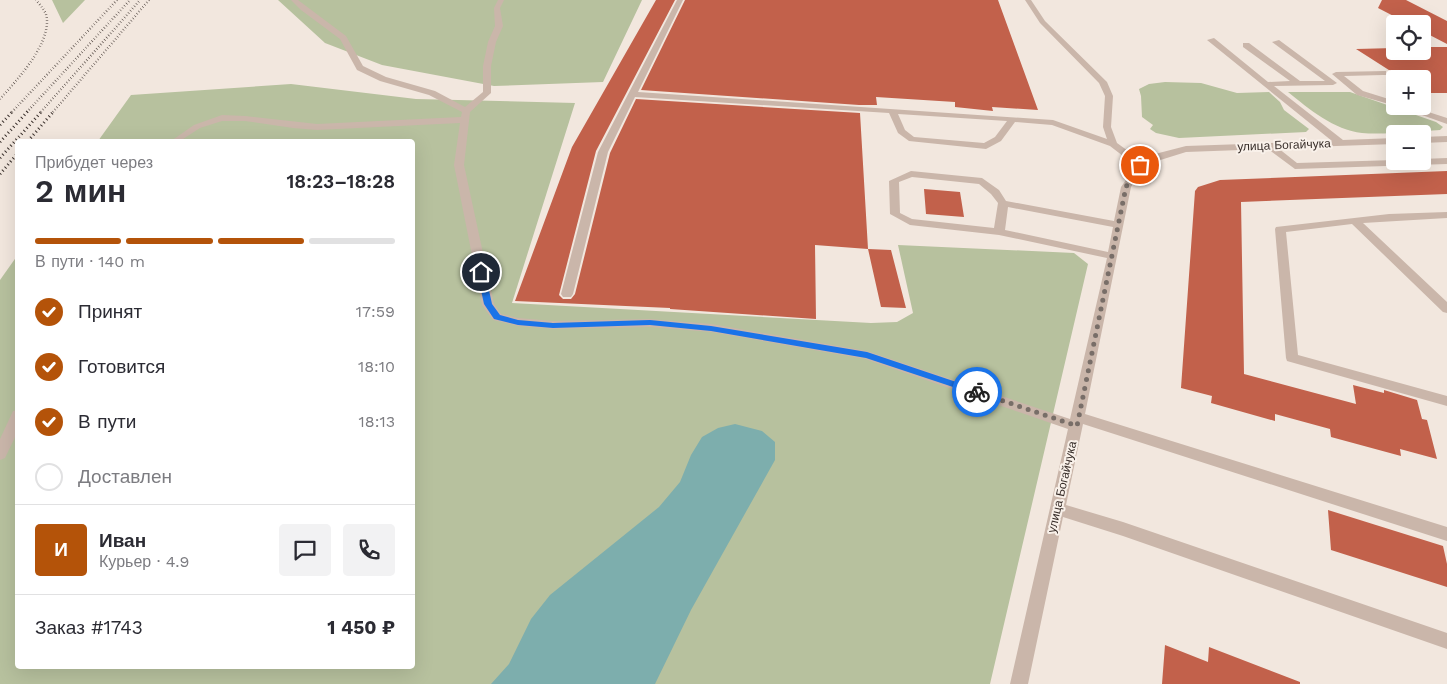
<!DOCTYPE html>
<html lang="ru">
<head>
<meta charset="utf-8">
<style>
  :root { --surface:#fff; --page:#f2f2f3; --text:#2b2b33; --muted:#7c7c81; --line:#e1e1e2; --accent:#b45309 }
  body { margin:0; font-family:"Work Sans",sans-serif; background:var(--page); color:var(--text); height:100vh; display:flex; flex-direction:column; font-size:19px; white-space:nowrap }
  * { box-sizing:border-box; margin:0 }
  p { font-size:16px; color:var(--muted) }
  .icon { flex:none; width:28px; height:28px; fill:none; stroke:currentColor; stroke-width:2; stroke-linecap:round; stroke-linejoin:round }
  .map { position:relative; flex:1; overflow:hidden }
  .panel { position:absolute; left:15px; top:139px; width:400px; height:530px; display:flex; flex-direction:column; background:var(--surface); border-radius:5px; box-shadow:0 5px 20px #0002 }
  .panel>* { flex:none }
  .buttons { position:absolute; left:1386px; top:15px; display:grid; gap:10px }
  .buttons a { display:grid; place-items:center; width:45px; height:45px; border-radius:5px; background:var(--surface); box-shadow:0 5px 20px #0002; font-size:25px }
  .pin { position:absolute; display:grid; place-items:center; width:42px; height:42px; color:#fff; margin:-21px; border:2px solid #fff; border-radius:50%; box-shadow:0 1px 5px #0007 }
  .courier { position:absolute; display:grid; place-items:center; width:50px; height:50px; margin:-25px; border:4px solid #1a73e8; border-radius:50%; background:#fff; color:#222; box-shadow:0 1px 6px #0007 }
  .headline em { font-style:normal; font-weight:600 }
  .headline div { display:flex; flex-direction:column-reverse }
  .headline { display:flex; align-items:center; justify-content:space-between; height:85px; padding:0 20px }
  h1 { font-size:32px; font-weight:600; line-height:38px }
  .bar { display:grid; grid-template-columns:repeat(4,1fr); gap:8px 5px; align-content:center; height:60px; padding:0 20px }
  .bar i { height:6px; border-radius:4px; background:var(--line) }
  .bar .active { background:var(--accent) }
  .bar p { grid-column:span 4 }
  .line { display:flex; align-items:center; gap:12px; padding:0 20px; border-top:1px solid var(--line) }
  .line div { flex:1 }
  .round { display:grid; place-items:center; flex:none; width:52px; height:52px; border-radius:5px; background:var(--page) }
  ol { padding:0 20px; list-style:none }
  li { display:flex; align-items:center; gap:15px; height:55px }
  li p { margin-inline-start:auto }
  li .icon { padding:5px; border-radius:50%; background:var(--accent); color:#fff; stroke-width:4 }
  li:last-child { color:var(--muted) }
  li i { width:28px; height:28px; border:2px solid var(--line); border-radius:50% }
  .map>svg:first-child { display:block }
  .green { fill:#b7c19e }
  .water { fill:#7daead }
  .building { fill:#c2614b }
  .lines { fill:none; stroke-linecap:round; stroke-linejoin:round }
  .minor { fill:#cab6aa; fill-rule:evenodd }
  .rail-far1 { stroke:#372d29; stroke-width:2.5; stroke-dasharray:0.5 2.5; stroke-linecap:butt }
  .rail { stroke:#372d29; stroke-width:3; stroke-dasharray:1 3; stroke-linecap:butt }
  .route { fill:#1a73e8 }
  .done { stroke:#786e68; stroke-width:5; stroke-dasharray:0 9 }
  .labels { text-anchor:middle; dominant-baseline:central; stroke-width:4; stroke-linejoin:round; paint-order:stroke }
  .street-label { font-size:12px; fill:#372d29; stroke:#f9f1ea }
</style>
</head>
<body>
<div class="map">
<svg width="1447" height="684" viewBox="0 0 1447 684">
  <rect width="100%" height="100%" fill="#f2e7de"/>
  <path class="green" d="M 52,0 L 85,0 L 63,23 Z
    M 278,0 L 642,0 L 603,82 L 494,86 L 382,65 L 325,43 Z
    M 1165,82 L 1201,83 L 1237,93 L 1269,92 L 1280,102 L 1284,110 L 1309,129 L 1306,132 L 1179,138 L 1156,133 L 1150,129 L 1153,125 L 1142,117 L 1141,96 L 1139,89 L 1149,84 Z
    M 291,84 L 416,99 L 575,103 L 512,303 L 871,323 L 897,322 L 913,313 L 898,245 L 1074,253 L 1088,264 L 990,684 L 0,684 L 0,280 L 17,256 L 18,666 L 412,666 L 412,141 L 98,141 L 131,95 Z
    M 1288,92 L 1350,92 L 1436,122 L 1443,127 L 1440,130 C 1417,131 1384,135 1362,133 C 1334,130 1309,109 1288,92 Z"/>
  <path class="water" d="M 735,424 L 762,431 L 775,442 L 775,460 L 691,610 L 655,684 L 491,684 L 509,664 L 531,619 L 550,595 L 659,507 L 680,482 L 691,455 L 702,437 L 718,428 Z"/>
  <path class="building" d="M 656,0 L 675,0 L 596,151 L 559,295 L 563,299 L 571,299 L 575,294 L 610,153 L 636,99 L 860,113 L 868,249 L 815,245 L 816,319 L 670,309 L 670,308 L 515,301 L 572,147 Z
    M 685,0 L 998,0 L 1038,110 L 992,107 L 993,111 L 955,107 L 955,102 L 876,97 L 877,105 L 859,105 L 641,90 Z
    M 1382,0 L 1406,0 L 1447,21 L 1447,44 L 1422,31 L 1422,24 L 1409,24 L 1378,8 Z
    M 1422,47 L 1447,47 L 1447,93 L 1422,93 L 1422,79 L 1403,79 L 1356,49 L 1395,48 L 1395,51 L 1422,51 Z
    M 1447,171 L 1447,194 L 1241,202 L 1244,374 L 1356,404 L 1353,385 L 1384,393 L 1384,390 L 1417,400 L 1422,419 L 1427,420 L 1437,459 L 1400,449 L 1401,456 L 1331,437 L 1330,429 L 1275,414 L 1275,421 L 1211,403 L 1212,396 L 1181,388 L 1195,191 L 1198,187 L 1220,180 Z
    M 924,189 L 960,192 L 964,217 L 926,214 Z
    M 868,249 L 891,250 L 906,308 L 881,307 Z
    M 1328,510 L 1443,546 L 1447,564 L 1447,587 L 1331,550 Z
    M 1165,645 L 1208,662 L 1209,647 L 1300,682 L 1300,684 L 1162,684 Z"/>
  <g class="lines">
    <path class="minor" d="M 291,0 L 298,0 L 346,36 L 363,66 L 386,77 L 435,91 L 465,107 L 483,92 L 483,66 L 488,42 L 495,26 L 494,8 L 498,0 L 504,0 L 500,8 L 503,26 L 496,42 L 491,66 L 491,93 L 470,112 L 464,165 L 494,304 L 501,314 L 518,318 L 553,321 L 650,319 L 711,324 L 867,351 L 1070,419 L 1107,258 L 999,235 L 910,225 L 890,214 L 889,181 L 911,171 L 982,178 L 999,190 L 1006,201 L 1114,221 L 1121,187 L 1136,166 L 1110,146 L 1052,125 L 1015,122 L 1001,141 L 986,149 L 909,141 L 898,133 L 889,113 L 635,97 L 608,152 L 573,294 L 571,297 L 563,297 L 561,294 L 598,152 L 677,0 L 683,0 L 638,92 L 1053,120 L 1107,139 L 1103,127 L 1105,96 L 1099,83 L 1040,23 L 1025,0 L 1031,0 L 1045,21 L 1107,82 L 1113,96 L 1111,127 L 1117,143 L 1142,161 L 1155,154 L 1186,146 L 1332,141 L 1207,40 L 1214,38 L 1268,82 L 1290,81 L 1243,47 L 1243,43 L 1249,43 L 1300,81 L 1325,81 L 1272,42 L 1279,40 L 1337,83 L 1333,85 L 1274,86 L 1343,140 L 1395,138 L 1395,144 L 1278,148 L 1297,163 L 1395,160 L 1422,161 L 1422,159 L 1447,158 L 1447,164 L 1295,169 L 1268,149 L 1186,152 L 1154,162 L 1140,172 L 1131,187 L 1085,414 L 1447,527 L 1447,541 L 1083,424 L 1066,505 L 1123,522 L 1447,633 L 1447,649 L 1123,536 L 1063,517 L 1028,684 L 1010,684 L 1068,429 L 865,359 L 711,332 L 650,327 L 553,329 L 518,326 L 493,320 L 482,305 L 454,165 L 460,123 L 317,130 L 293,128 L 245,121 L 222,121 L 200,128 L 180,141 L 171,141 L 194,125 L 222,115 L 245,116 L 317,124 L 461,117 L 462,112 L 429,95 L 380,81 L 357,70 L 340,39 L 301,10 ZM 898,114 L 1007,121 L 995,137 L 984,143 L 914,137 L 905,130 ZM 912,177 L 979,184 L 991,194 L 998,203 L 994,228 L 912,219 L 900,213 L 899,182 ZM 1008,207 L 1113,227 L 1108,252 L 1005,230 Z
      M 1386,71 L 1386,75 L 1383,75 L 1344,76 L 1363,91 L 1395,101 L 1396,106 L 1357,95 L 1332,74 L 1336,72 Z
      M 1397,106 L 1410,106 L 1447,118 L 1447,124 Z
      M 1447,136 L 1447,142 L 1422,143 L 1422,137 Z
      M 1447,212 L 1447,218 L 1363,223 L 1447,302 L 1447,313 L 1443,312 L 1352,224 L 1286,232 L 1298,355 L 1447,396 L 1447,406 L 1287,361 L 1286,358 L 1275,229 L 1276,227 L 1389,214 Z
      M 18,410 L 18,431 L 5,458 L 0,460 L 0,439 L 13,411 Z"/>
    <path class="rail-far1" d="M 0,99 C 17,80 48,47 47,20 C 47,12 41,6 36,0
      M 12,112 L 117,0
      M 27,112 L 130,0
      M 41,112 L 140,0
      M 53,112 L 149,0"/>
    <path class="rail" d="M 0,125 L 13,111
      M 28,141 L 54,111
      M 0,142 L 28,111
      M 0,158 L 42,111
      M 0,174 L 18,153"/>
  </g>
  <path class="route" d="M 481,269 L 485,272 L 492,304 L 500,315 L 518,320 L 553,323 L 650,320 L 711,326 L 867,352 L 980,390 L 982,392 L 977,395 L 866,358 L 711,331 L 650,325 L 553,328 L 518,325 L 494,319 L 484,304 L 477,272 Z"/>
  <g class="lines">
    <path class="done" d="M 977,392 L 1077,426 L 1126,187 L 1132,176 L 1140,165"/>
  </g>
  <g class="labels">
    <g class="street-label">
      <text transform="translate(1284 145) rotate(-2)">улица Богайчука</text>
      <text transform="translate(1062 487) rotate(-77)">улица Богайчука</text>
    </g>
  </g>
</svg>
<div class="buttons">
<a><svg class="icon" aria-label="locate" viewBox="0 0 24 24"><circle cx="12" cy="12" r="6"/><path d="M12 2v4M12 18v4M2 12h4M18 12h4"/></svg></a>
<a>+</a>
<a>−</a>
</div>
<div class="pin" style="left:1140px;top:165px;background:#ea580c"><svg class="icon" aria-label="bag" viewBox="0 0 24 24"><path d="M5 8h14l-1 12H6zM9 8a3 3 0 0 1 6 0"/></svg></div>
<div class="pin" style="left:481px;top:272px;background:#1f2937"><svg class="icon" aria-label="home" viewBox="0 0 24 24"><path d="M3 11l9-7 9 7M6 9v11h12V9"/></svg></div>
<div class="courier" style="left:977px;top:392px"><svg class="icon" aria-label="bike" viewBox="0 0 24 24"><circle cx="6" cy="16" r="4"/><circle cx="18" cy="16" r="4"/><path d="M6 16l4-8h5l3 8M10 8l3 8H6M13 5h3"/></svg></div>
<section class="panel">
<div class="headline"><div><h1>2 мин</h1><p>Прибудет через</p></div><em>18:23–18:28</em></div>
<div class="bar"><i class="active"></i><i class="active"></i><i class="active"></i><i></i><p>В пути · 140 m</p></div>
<ol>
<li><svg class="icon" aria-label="check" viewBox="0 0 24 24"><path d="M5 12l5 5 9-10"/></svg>Принят<p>17:59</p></li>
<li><svg class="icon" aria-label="check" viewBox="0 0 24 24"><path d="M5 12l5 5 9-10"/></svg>Готовится<p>18:10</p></li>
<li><svg class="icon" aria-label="check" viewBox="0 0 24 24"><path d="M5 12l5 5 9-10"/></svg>В пути<p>18:13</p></li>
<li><i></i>Доставлен</li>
</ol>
<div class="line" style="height:90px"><b class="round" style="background:var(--accent);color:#fff">И</b><div><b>Иван</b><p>Курьер · 4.9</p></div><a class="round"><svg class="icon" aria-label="chat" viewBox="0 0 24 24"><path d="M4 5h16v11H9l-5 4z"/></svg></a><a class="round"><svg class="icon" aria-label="phone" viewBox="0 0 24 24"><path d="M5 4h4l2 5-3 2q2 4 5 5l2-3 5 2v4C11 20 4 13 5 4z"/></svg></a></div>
<div class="line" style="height:65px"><div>Заказ #1743</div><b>1 450 ₽</b></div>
</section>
</div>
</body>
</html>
